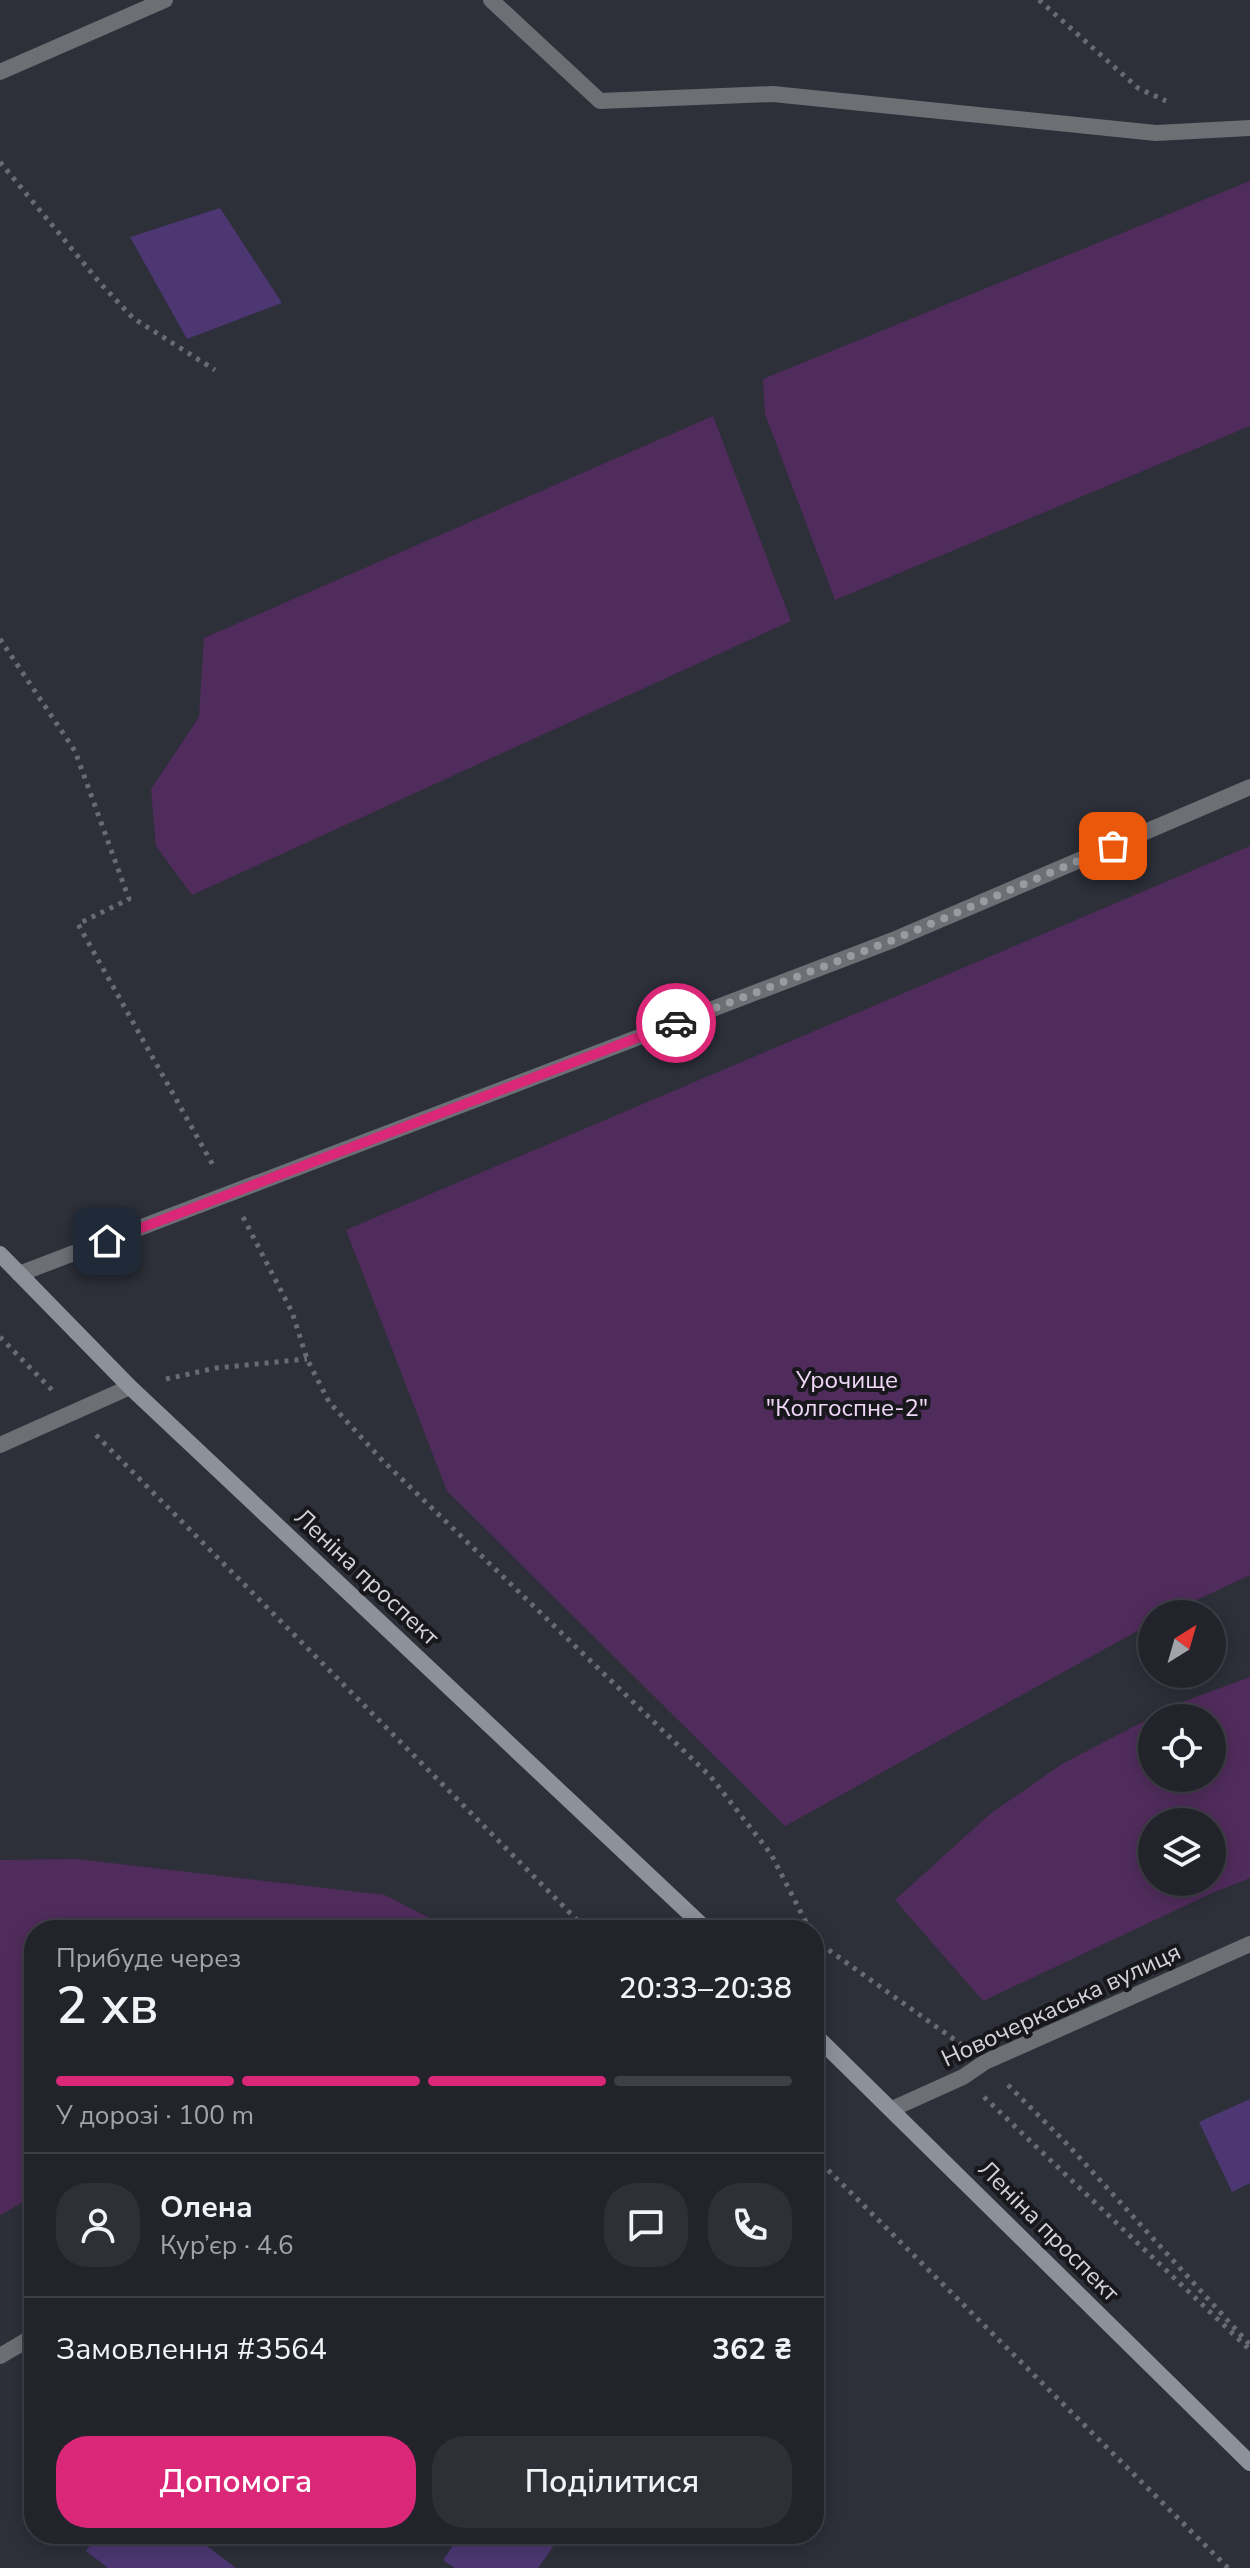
<!DOCTYPE html>
<html lang="uk">
<head>
<meta charset="utf-8">
<style>
  :root { --surface:#22232b; --page:#2e2f37; --text:#f1f3f6; --muted:#a2a4a9; --line:#3f4047; --accent:#db2777 }
  body { margin:0; font-family:"Nunito Sans",sans-serif; background:var(--page); color:var(--text); height:100vh; display:flex; flex-direction:column; font-size:30px; white-space:nowrap }
  * { box-sizing:border-box; margin:0 }
  p { font-size:26px; color:var(--muted) }
  .icon { flex:none; width:44px; height:44px; fill:none; stroke:currentColor; stroke-width:2; stroke-linecap:round; stroke-linejoin:round }
  .map { position:relative; flex:1; overflow:hidden }
  .sheet { position:absolute; left:24px; top:1920px; width:800px; height:624px; display:flex; flex-direction:column; background:var(--surface); border-radius:32px; box-shadow:0 4px 20px #0003,0 0 0 2px var(--line) }
  .sheet>* { flex:none }
  .needle { width:52px; rotate:37deg }
  .buttons { position:absolute; left:1138px; top:1600px; display:grid; gap:16px }
  .buttons a { display:grid; place-items:center; width:88px; height:88px; border-radius:50%; background:var(--surface); box-shadow:0 4px 20px #0003,0 0 0 2px var(--line); font-size:40px }
  .pin { position:absolute; display:grid; place-items:center; width:68px; height:68px; color:#fff; margin:-34px; border-radius:16px; box-shadow:0 4px 12px #0006 }
  .courier { position:absolute; display:grid; place-items:center; width:80px; height:80px; margin:-40px; border:6px solid #db2777; border-radius:50%; background:#fff; color:#222; box-shadow:0 2px 10px #0007 }
  .head em { font-style:normal; font-weight:600 }
  .head div { display:flex; flex-direction:column-reverse }
  .head { display:flex; align-items:center; justify-content:space-between; height:136px; padding:0 32px }
  h1 { font-size:52px; font-weight:600; line-height:60px }
  .bar { display:grid; grid-template-columns:repeat(4,1fr); gap:12px 8px; align-content:center; height:96px; padding:0 32px }
  .bar i { height:10px; border-radius:6px; background:var(--line) }
  .bar .active { background:var(--accent) }
  .bar p { grid-column:span 4 }
  .line { display:flex; align-items:center; gap:20px; padding:0 32px; border-top:2px solid var(--line) }
  .line div { flex:1 }
  .round { display:grid; place-items:center; flex:none; width:84px; height:84px; border-radius:32px; background:var(--page) }
  .button { display:flex; gap:16px; margin-top:auto; padding:16px 32px }
  .button a { flex:1; height:92px; border-radius:32px; background:var(--accent); color:#fff; font-size:32px; font-weight:600; line-height:92px; text-align:center }
  .button a+a { background:var(--page); color:var(--text) }
  .map>svg:first-child { display:block }
  .green { fill:#502c5c; fill-rule:evenodd }
  .building { fill:#4c3772 }
  .lines { fill:none; stroke-linecap:round; stroke-linejoin:round }
  .path { stroke:#696b74; stroke-width:5; stroke-dasharray:4 6; stroke-linecap:butt }
  .lane { stroke:#6c6f74; stroke-width:16 }
  .street { stroke:#6c6f74; stroke-width:16 }
  .secondary { stroke:#8d929a; stroke-width:16 }
  .done { stroke:#999aa2; stroke-width:8; stroke-dasharray:0 14.4 }
  .route { stroke:#db2777; stroke-width:10 }
  .labels { text-anchor:middle; dominant-baseline:central; stroke-width:8; stroke-linejoin:round; paint-order:stroke }
  .park-label { font-size:24px; fill:#f0d7f8; stroke:#17171c }
  .street-label { font-size:24px; fill:#d3d4da; stroke:#17171c }
</style>
</head>
<body>
<div class="map">
<svg width="1250" height="2568" viewBox="0 0 1250 2568">
  <rect width="100%" height="100%" fill="#2d2f39"/>
  <path class="green" d="M 1250,181 L 1250,426 L 835,600 L 765,414 L 763,379 Z
    M 713,416 L 791,621 L 192,895 L 156,846 L 151,789 L 199,717 L 204,638 Z
    M 1250,846 L 1250,1575 L 1167,1614 L 1152,1614 L 1152,1623 L 785,1826 L 447,1491 L 346,1230 Z
    M 1250,1677 L 1250,1878 L 1212,1893 L 983,2001 L 895,1900 L 990,1814 L 1062,1764 L 1177,1704 ZM 1152,1718 L 1212,1718 L 1212,1778 L 1152,1778 ZM 1212,1822 L 1212,1882 L 1152,1882 L 1152,1822 Z
    M 77,1859 L 385,1895 L 437,1922 L 443,1930 L 34,1930 L 34,2196 L 0,2215 L 0,1860 Z"/>
  <path class="building" d="M 220,208 L 282,303 L 187,339 L 130,237 Z
    M 1250,2099 L 1250,2183 L 1232,2192 L 1199,2122 Z
    M 99,2534 L 191,2534 L 236,2568 L 108,2568 L 86,2551 Z
    M 461,2534 L 562,2534 L 538,2568 L 455,2568 L 443,2560 Z"/>
  <g class="lines">
    <path class="path" d="M 1039,0 L 1138,88 L 1166,101
      M 0,162 L 100,283 L 133,318 L 215,370
      M 0,639 L 75,751 L 129,899 L 78,924 L 214,1167
      M 243,1217 L 292,1312 L 307,1359 L 329,1402 L 382,1460 L 711,1777 L 771,1854 L 810,1930
      M 0,1337 L 53,1391
      M 166,1379 L 216,1368 L 307,1359
      M 96,1435 L 587,1930
      M 814,1937 L 816,1941 L 962,2045
      M 1008,2085 L 1068,2145 L 1250,2345
      M 984,2097 L 1250,2350
      M 814,2156 L 1228,2568"/>
    <path class="lane" d="M 491,0 L 600,101 L 773,94 L 1156,133 L 1250,128
      M 19,1274 L 893,940 L 1250,787
      M 0,2356 L 34,2336"/>
    <path class="street" d="M 0,72 L 165,0
      M 0,1445 L 130,1387
      M 892,2109 L 963,2077 L 985,2062 L 1250,1944"/>
    <path class="secondary" d="M 0,1254 L 130,1387 L 707,1930
      M 814,2034 L 1250,2463"/>
  </g>
  <g class="lines">
    <path class="done" d="M 676,1023 L 893,940 L 1113,846"/>
    <path class="route" d="M 107,1241 L 676,1023"/>
  </g>
  <g class="labels">
    <g class="park-label">
      <text x="847" y="1380">Урочище<tspan x="847" dy="28">"Колгоспне-2"</tspan></text>
    </g>
    <g class="street-label">
      <text transform="translate(367 1577) rotate(43)">Леніна проспект</text>
      <text transform="translate(1061 2005) rotate(-25)">Новочеркаська вулиця</text>
      <text transform="translate(1049 2231) rotate(45)">Леніна проспект</text>
    </g>
  </g>
</svg>
<div class="buttons">
<a><svg class="needle" viewBox="-14 -14 28 28"><path d="M0-13l5 13h-10z" fill="#e53935"/><path d="M0 13l5-13h-10z" fill="#a2a4a9"/></svg></a>
<a><svg class="icon" aria-label="locate" viewBox="0 0 24 24"><circle cx="12" cy="12" r="6"/><path d="M12 2v4M12 18v4M2 12h4M18 12h4"/></svg></a>
<a><svg class="icon" aria-label="layers" viewBox="0 0 24 24"><path d="M12 4l9 5-9 5-9-5zM3 14l9 5 9-5"/></svg></a>
</div>
<div class="pin" style="left:1113px;top:846px;background:#ea580c"><svg class="icon" aria-label="bag" viewBox="0 0 24 24"><path d="M5 8h14l-1 12H6zM9 8a3 3 0 0 1 6 0"/></svg></div>
<div class="pin" style="left:107px;top:1241px;background:#1f2937"><svg class="icon" aria-label="home" viewBox="0 0 24 24"><path d="M3 11l9-7 9 7M6 9v11h12V9"/></svg></div>
<div class="courier" style="left:676px;top:1023px"><svg class="icon" aria-label="car" viewBox="0 0 24 24"><path d="M5 17H2v-5l4-1 3-4h7l3 4 3 1v5h-3M9 17h6M6 11h13"/><circle cx="7" cy="17" r="2"/><circle cx="17" cy="17" r="2"/></svg></div>
<section class="sheet">
<div class="head"><div><h1>2 хв</h1><p>Прибуде через</p></div><em>20:33–20:38</em></div>
<div class="bar"><i class="active"></i><i class="active"></i><i class="active"></i><i></i><p>У дорозі · 100 m</p></div>
<div class="line" style="height:144px"><a class="round"><svg class="icon" aria-label="person" viewBox="0 0 24 24"><circle cx="12" cy="8" r="4"/><path d="M4 21q1-7 8-7t8 7"/></svg></a><div><b>Олена</b><p>Кур’єр · 4.6</p></div><a class="round"><svg class="icon" aria-label="chat" viewBox="0 0 24 24"><path d="M4 5h16v11H9l-5 4z"/></svg></a><a class="round"><svg class="icon" aria-label="phone" viewBox="0 0 24 24"><path d="M5 4h4l2 5-3 2q2 4 5 5l2-3 5 2v4C11 20 4 13 5 4z"/></svg></a></div>
<div class="line" style="height:104px"><div>Замовлення #3564</div><b>362 ₴</b></div>
<div class="button"><a>Допомога</a><a>Поділитися</a></div>
</section>
</div>
</body>
</html>
